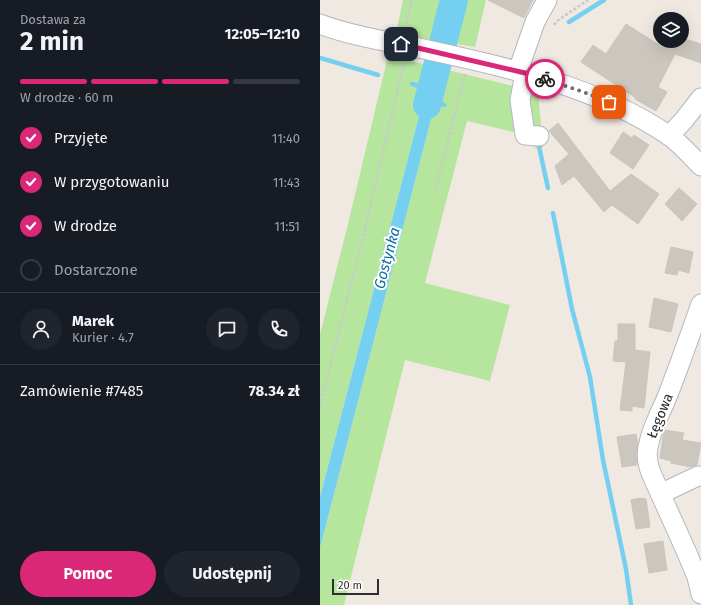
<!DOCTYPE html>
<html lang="pl">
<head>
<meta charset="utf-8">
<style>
  :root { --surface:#171b24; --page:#20242c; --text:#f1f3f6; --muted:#9ea1a6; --line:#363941; --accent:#db2777 }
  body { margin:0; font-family:"Fira Sans",sans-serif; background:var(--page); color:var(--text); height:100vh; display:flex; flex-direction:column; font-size:15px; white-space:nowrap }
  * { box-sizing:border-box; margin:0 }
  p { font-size:13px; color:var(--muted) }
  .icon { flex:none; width:22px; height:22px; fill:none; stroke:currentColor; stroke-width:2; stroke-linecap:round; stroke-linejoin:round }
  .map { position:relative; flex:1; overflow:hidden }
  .side { display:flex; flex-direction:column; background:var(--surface); width:320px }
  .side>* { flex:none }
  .tools { position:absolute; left:333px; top:12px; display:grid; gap:8px }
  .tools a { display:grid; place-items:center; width:36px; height:36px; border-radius:50%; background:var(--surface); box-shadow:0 4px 16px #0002; font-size:20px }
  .scale { position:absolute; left:12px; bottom:10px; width:47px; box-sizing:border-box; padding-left:4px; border:2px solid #2e2e2e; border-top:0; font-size:11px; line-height:14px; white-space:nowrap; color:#2e2e2e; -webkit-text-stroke:3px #fff; paint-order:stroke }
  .pin { position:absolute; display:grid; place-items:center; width:34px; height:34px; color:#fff; margin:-17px; border-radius:8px; box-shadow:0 2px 6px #0006 }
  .courier { position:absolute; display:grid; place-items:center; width:40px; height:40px; margin:-20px; border:3px solid #db2777; border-radius:50%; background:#fff; color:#222; box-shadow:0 1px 5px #0007 }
  .summary em { font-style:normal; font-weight:700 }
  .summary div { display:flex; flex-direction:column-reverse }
  .summary { display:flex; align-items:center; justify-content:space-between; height:68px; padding:0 20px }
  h1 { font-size:26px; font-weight:700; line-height:30px }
  .bar { display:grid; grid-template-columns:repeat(4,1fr); gap:6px 4px; align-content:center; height:48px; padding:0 20px }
  .bar i { height:5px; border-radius:3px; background:var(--line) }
  .bar .current { background:var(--accent) }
  .bar p { grid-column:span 4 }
  .line { display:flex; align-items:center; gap:10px; padding:0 20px; border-top:1px solid var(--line) }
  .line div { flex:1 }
  .round { display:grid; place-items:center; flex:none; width:42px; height:42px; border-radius:21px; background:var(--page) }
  ol { padding:0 20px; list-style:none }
  li { display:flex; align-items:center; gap:12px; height:44px }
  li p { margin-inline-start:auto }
  li .icon { padding:4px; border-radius:50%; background:var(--accent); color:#fff; stroke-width:4 }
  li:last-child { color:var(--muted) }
  li i { width:22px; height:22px; border:2px solid var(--line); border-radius:50% }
  .cta { display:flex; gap:8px; margin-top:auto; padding:8px 20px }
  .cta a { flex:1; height:46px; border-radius:24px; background:var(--accent); color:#fff; font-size:16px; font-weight:700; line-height:46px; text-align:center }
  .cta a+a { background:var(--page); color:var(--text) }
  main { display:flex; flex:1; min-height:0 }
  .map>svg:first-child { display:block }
  .green { fill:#b6e59e }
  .water { fill:#75cff0 }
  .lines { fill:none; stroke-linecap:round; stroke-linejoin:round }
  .stream { stroke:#75cff0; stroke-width:4.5 }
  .river { stroke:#75cff0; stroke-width:28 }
  .building { fill:#cbc7bf; stroke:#cbc5ba }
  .minor-casing { stroke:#b4b7c1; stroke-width:21 }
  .path { stroke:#c9c9c9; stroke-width:2.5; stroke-dasharray:3 2; stroke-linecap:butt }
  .minor { stroke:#fff; stroke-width:19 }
  .done { stroke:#726f6d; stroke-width:4; stroke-dasharray:0 7.2 }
  .route { stroke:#db2777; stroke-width:5 }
  .labels { text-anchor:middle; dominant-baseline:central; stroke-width:4; stroke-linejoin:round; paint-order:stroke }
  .street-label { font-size:14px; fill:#2e2e2e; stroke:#fff }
  .water-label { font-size:15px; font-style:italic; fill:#0d6fa3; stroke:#fff }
</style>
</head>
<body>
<main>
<section class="side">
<div class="summary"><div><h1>2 min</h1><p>Dostawa za</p></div><em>12:05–12:10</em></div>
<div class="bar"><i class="current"></i><i class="current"></i><i class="current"></i><i></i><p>W drodze · 60 m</p></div>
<ol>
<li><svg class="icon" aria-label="check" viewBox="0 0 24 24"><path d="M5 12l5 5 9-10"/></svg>Przyjęte<p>11:40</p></li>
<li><svg class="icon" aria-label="check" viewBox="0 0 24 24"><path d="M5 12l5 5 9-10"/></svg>W przygotowaniu<p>11:43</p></li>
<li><svg class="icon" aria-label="check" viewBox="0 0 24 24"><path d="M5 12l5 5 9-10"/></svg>W drodze<p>11:51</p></li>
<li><i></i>Dostarczone</li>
</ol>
<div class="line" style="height:72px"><a class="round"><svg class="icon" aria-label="person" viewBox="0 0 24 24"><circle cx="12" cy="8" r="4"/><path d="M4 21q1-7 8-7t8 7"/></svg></a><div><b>Marek</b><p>Kurier · 4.7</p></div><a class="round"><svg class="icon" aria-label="chat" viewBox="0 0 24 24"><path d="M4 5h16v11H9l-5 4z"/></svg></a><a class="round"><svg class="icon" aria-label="phone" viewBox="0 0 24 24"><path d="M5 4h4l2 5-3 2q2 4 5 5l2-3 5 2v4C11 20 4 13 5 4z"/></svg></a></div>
<div class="line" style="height:52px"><div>Zamówienie #7485</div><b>78.34 zł</b></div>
<div class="cta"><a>Pomoc</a><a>Udostępnij</a></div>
</section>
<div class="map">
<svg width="381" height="605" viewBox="0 0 381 605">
  <rect width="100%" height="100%" fill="#efe9e1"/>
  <path class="green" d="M 83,0 L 166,0 L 155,47 L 76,34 Z
    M 68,56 L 112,66 L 0,497 L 0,334 L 28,224 Z
    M 124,69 L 218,92 L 223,148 L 216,148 L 201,134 L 147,121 L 105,283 L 190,305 L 170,381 L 85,360 L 24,605 L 0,605 L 0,548 Z"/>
  <path class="water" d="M 112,66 L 124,69 L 0,548 L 0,497 Z"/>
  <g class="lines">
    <path class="stream" d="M 249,22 L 284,0
      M 0,58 L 58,75
      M 92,84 L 111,89
      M 111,99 L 124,105
      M 218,142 L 228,188
      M 233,213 L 252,309 L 270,377 L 283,460 L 306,569 L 311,605"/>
    <path class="river" d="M 107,105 L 134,0"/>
  </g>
  <path class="building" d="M 168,0 L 213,0 L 204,18 Z
    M 306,24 L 344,48 L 346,41 L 362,41 L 362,38 L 381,44 L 381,63 L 355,54 L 338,87 L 347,92 L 336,111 L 315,99 L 316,98 L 261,62 L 273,45 L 286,54 Z
    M 238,123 L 290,191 L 311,174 L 339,194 L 318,224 L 292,205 L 284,212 L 254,176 L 242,185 L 235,166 L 249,154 L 229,131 Z
    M 303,132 L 312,138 L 314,135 L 329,145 L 313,169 L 290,153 Z
    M 359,188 L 377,204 L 362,221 L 345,204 Z
    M 351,247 L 373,252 L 369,273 L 358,270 L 357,275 L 345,273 Z
    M 334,298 L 358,304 L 351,332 L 329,327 Z
    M 298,324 L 315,324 L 315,350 L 330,352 L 324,408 L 312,406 L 312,411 L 300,410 L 306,362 L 293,361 L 295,341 L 298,341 Z
    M 344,430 L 364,433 L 362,440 L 381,443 L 377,465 L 371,467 L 351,463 L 351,461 L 340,458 Z
    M 316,434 L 318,444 L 316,455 L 317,465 L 302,467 L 297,437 Z
    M 320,498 L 326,499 L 330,527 L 316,529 L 311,500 Z
    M 343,541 L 347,570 L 329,573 L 324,544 Z"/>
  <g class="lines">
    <g class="minor-casing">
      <path id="minor" d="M 0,24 C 28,35 65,41 94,47 C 181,66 273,84 348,135 C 360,143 371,156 381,166
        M 198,71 L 215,22 L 227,0
        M 205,73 L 200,100 L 205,135 L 219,136
        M 349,136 L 364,120 L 381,98
        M 381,304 C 370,335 359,367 347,397 C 341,412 332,427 329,443 C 326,453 327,463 331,473 L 367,553 L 377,577 L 381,594
        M 340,494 L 378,476 L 381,476"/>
    </g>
    <path class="path" d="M 234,25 L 237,21 L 268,0
      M 85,28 L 92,0
      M 116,188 L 145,74
      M 0,406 L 45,229 L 84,62"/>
    <use href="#minor" class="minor"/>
  </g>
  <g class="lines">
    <path class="done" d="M 225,79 L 269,94 L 289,102"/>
    <path class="route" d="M 81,44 L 205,73 L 225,79"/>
  </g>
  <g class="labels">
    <g class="street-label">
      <text transform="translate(340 416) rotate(-68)">Łęgowa</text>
    </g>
    <g class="water-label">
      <text transform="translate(67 258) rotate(-75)">Gostynka</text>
    </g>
  </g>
</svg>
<div class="tools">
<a><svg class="icon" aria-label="layers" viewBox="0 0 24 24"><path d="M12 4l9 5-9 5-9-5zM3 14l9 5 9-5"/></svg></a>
</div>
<div class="scale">20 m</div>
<div class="pin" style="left:289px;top:102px;background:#ea580c"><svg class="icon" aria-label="bag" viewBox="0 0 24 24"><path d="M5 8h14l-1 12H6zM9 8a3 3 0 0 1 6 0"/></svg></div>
<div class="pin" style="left:81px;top:44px;background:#1f2937"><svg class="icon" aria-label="home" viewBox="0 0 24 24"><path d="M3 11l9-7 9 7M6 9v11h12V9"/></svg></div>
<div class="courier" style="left:225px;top:79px"><svg class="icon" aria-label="bike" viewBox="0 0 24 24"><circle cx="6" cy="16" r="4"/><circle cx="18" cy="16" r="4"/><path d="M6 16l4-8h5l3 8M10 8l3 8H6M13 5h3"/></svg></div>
</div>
</main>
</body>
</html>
